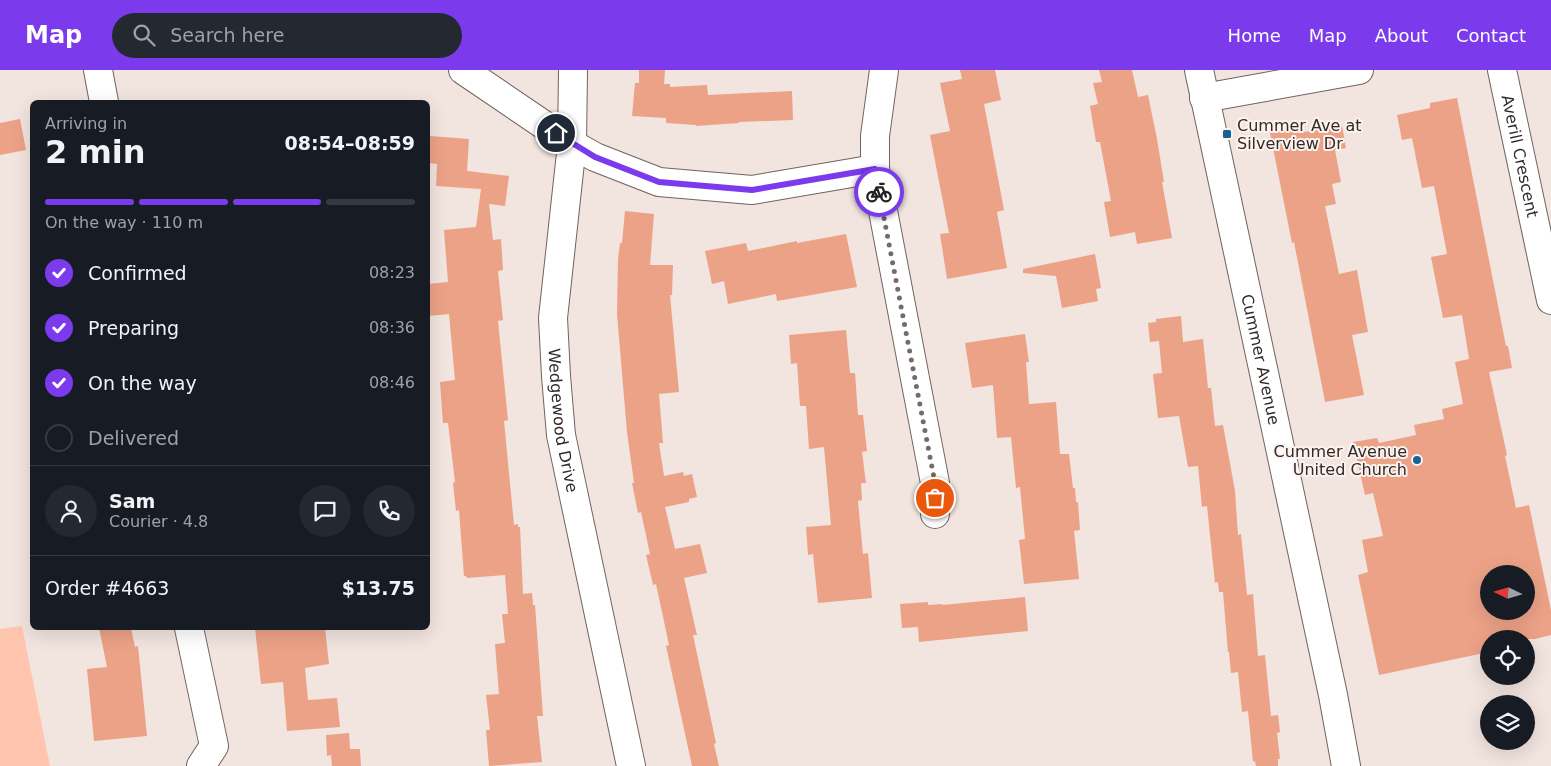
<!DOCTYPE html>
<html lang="en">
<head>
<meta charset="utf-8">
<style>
  :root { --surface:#171b24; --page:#242831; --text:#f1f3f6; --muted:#9ea1a6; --line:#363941; --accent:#7c3aed }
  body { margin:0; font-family:"DejaVu Sans",sans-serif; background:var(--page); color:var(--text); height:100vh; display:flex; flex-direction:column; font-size:19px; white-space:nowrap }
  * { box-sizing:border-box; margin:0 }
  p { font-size:16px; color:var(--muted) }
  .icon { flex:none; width:28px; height:28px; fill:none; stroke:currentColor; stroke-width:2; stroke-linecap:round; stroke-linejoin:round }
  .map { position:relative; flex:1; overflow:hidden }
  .side { position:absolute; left:30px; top:30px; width:400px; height:530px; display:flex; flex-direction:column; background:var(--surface); border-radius:8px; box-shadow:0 5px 20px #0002 }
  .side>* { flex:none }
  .needle { width:32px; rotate:275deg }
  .controls { position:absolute; left:1480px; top:495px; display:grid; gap:10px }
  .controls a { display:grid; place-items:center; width:55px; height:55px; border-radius:50%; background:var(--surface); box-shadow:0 5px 20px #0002; font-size:25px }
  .pin { position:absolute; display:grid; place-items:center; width:42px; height:42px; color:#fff; margin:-21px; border:2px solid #fff; border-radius:50%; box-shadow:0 1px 5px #0007 }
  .courier { position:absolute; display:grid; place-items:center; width:50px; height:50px; margin:-25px; border:4px solid #7c3aed; border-radius:50%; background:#fff; color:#222; box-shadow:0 1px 6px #0007 }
  .overview em { font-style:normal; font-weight:800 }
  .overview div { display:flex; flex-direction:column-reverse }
  .overview { display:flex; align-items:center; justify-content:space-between; height:85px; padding:0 15px }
  h1 { font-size:32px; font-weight:800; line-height:38px }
  .bar { display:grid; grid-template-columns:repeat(4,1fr); gap:8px 5px; align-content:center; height:60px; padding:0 15px }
  .bar i { height:6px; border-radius:4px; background:var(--line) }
  .bar .on { background:var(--accent) }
  .bar p { grid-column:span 4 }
  .line { display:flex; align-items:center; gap:12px; padding:0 15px; border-top:1px solid var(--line) }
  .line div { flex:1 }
  .round { display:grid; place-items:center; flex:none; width:52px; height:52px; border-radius:26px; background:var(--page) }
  ol { padding:0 15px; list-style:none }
  li { display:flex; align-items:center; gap:15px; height:55px }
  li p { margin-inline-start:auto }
  li .icon { padding:5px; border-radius:50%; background:var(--accent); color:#fff; stroke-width:4 }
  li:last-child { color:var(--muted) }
  li i { width:28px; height:28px; border:2px solid var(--line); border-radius:50% }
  header { display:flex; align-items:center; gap:30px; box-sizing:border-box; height:70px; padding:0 25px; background:var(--accent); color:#fff }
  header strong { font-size:24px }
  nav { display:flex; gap:28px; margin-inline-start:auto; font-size:18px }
  .search { width:350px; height:45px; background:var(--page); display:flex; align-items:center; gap:12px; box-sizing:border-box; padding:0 18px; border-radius:28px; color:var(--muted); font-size:19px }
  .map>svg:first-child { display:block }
  .green { fill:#ffc5af }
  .building { fill:#eca287; fill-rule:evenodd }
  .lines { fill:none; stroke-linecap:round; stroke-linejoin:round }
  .minor-casing { stroke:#6f635e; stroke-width:30 }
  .minor { stroke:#fff; stroke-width:28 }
  .done { stroke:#746c68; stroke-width:5; stroke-dasharray:0 9 }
  .route { stroke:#7c3aed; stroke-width:6 }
  .poi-dot { fill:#156396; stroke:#fdf2ed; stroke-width:2 }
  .labels { text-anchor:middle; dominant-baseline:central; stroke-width:4; stroke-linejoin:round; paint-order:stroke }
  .poi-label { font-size:16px; fill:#302b29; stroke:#fdf2ed; text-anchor:start }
  .street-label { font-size:16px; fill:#302b29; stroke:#fdf2ed }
</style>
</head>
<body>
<header>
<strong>Map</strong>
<div class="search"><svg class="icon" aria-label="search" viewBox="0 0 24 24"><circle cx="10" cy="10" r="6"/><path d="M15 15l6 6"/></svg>Search here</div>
<nav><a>Home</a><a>Map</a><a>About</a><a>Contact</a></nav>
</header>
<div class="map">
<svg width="1551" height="696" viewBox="0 0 1551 696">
  <rect width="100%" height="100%" fill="#f2e4de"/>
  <path class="green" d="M 22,556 L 50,696 L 0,696 L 0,559 Z"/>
  <path class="building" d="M 639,0 L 665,0 L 664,14 L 670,14 L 670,17 L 707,15 L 708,25 L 792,21 L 793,50 L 739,52 L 739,53 L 696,56 L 696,55 L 666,53 L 666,48 L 632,46 L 635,13 L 639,13 Z
    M 960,0 L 995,0 L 1001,30 L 984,34 L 1004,140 L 997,142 L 1007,198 L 947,209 L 940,164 L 949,163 L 930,65 L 950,61 L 940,13 L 962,9 Z
    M 1099,0 L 1132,0 L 1138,27 L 1148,25 L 1157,69 L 1164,112 L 1162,112 L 1172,168 L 1137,174 L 1135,162 L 1110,167 L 1104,132 L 1111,131 L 1100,72 L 1096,72 L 1090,36 L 1098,34 L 1093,13 L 1102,12 Z
    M 1457,28 L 1506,276 L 1508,276 L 1512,298 L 1489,302 L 1507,385 L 1505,386 L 1516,438 L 1529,435 L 1551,540 L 1551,565 L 1535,569 L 1489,569 L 1489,582 L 1379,605 L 1358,505 L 1368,502 L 1362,470 L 1383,466 L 1373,423 L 1365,425 L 1353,372 L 1377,368 L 1379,373 L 1416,365 L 1414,355 L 1444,349 L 1442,339 L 1463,334 L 1455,292 L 1469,289 L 1462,245 L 1443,248 L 1431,187 L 1447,184 L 1434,116 L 1422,118 L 1412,68 L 1402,70 L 1397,45 L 1430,38 L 1430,33 ZM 1489,504 L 1526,504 L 1526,541 L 1489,541 Z
    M 20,49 L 26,80 L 0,85 L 0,53 Z
    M 1342,56 L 1346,78 L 1335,80 L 1341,112 L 1332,114 L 1336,134 L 1325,136 L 1339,204 L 1357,200 L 1368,262 L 1352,265 L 1364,325 L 1325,332 L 1294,172 L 1292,173 L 1270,63 L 1297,58 L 1298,63 Z
    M 430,66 L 469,69 L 467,101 L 509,106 L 505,136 L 489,134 L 493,170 L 501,169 L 503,200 L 498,201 L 503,250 L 498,251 L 508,350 L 504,351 L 514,455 L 518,454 L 518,457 L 520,457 L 523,524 L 532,523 L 533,535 L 535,535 L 543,646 L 537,646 L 542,692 L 489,696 L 486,660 L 490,660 L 486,625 L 499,624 L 495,574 L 505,573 L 502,544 L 508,544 L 505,505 L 467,508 L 466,506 L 464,506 L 459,440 L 456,441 L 453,413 L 455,412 L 448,353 L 443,353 L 440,312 L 455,310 L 449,244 L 428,246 L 428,214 L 448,212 L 444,160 L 476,157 L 481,119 L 436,116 L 437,94 L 428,93 L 428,76 L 429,77 Z
    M 625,141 L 654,144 L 650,195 L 673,195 L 672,225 L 670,225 L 679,322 L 659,324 L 663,373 L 659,373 L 664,406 L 683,402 L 684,406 L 692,404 L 697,427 L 689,429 L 689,432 L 665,437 L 675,479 L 700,474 L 707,503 L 684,508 L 697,565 L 693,565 L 716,673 L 714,674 L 719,696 L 692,696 L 666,576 L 669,575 L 656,514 L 653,515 L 646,485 L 650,484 L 641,442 L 638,443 L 632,413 L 634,413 L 627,362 L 617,244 L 618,189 L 620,173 L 622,173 Z
    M 846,164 L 857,217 L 777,231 L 776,224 L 728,234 L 724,211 L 712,214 L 705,181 L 746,173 L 748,181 L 797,171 L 797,173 Z
    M 1095,184 L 1101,218 L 1096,219 L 1098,231 L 1062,238 L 1056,206 L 1023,203 L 1023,199 Z
    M 1181,246 L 1183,272 L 1203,269 L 1208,318 L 1211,318 L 1215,356 L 1223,355 L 1235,421 L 1238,465 L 1241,464 L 1247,525 L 1253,524 L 1258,586 L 1265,585 L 1271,646 L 1278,645 L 1280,662 L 1277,663 L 1280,689 L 1278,689 L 1278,696 L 1256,696 L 1255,691 L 1253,692 L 1248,641 L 1242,642 L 1238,602 L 1231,603 L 1229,582 L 1228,582 L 1223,522 L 1219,522 L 1218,512 L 1215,513 L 1207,436 L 1202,437 L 1198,396 L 1188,397 L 1179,346 L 1158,348 L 1153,304 L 1162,303 L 1159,271 L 1150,272 L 1148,253 L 1156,252 L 1156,249 Z
    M 846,260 L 850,303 L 855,303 L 858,345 L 863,345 L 867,381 L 862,382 L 866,413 L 861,413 L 862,430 L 858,431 L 863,484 L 868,483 L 872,528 L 818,533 L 813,484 L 808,485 L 806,457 L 831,455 L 824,377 L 809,379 L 806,336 L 800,336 L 797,293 L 791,294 L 789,265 Z
    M 1025,264 L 1029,292 L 1026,292 L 1029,334 L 1056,332 L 1060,384 L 1069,384 L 1073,418 L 1075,418 L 1076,432 L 1078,432 L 1080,460 L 1074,461 L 1079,509 L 1024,514 L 1019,470 L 1025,469 L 1020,417 L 1016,418 L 1011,367 L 997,368 L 993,315 L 972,318 L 965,273 Z
    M 1025,527 L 1028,561 L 919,572 L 918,557 L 902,558 L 900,534 L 928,532 L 928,535 L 942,534 L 942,535 Z
    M 99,558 L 131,558 L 135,577 L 138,576 L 147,666 L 94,671 L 87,599 L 107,597 Z
    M 255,558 L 325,558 L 329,594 L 305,598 L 308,630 L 337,628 L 340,657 L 287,661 L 283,612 L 261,614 Z
    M 349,663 L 350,679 L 360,679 L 361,696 L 332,696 L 331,685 L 327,686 L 326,665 Z"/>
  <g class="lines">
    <g class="minor-casing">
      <g id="minor">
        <path d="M 98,0 L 104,32"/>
        <path d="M 463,0 L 572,74 L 595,87 L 659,112 L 752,120 L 875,99"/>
        <path id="s1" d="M 573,0 L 572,74 L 553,248 L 556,306 L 561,365 L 631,696"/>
        <path d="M 884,0 L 875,66 L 875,99 L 935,413 L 935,444"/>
        <path id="s2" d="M 1199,0 L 1333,625 L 1346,696"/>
        <path id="s3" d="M 1502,0 L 1551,230"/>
        <path d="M 1204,28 L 1359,0"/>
        <path d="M 189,558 L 214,676 L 201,696"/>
      </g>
    </g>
    <use href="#minor" class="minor"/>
  </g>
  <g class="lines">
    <path class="done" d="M 879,122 L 935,413 L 935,428"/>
    <path class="route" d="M 556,63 L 595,87 L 659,112 L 752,120 L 875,99 L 879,122"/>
  </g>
  <g class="poi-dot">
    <rect x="1222" y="59" width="10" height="10" rx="2.5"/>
    <circle cx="1417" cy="390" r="5"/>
  </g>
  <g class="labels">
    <g class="poi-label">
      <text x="1237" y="55">Cummer Ave at<tspan x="1237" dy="18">Silverview Dr</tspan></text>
      <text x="1407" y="381" text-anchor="end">Cummer Avenue<tspan x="1407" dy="18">United Church</tspan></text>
    </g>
    <g class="street-label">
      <text stroke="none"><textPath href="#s3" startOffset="88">Averill Crescent</textPath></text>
      <text stroke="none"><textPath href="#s2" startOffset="296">Cummer Avenue</textPath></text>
      <text stroke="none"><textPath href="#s1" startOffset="352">Wedgewood Drive</textPath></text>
    </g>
  </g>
</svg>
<div class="controls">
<a><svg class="needle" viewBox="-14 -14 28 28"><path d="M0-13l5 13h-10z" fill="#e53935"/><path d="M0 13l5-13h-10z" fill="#9ea1a6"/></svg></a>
<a><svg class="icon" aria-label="locate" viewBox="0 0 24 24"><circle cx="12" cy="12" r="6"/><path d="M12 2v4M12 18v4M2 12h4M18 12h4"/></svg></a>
<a><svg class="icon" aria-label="layers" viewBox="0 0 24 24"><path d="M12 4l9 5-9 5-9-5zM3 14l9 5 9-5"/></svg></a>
</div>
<div class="pin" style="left:935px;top:428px;background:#ea580c"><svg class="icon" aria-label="bag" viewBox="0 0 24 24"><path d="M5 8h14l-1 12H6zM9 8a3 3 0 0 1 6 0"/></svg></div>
<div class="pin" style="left:556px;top:63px;background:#1f2937"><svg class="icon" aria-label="home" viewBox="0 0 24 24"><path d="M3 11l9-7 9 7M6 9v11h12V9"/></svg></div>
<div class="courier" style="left:879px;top:122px"><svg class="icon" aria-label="bike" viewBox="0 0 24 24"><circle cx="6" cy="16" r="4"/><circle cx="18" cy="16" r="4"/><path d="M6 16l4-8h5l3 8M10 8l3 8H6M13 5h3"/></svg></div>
<section class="side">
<div class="overview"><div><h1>2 min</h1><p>Arriving in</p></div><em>08:54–08:59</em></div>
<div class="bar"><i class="on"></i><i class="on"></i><i class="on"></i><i></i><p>On the way · 110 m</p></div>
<ol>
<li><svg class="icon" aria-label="check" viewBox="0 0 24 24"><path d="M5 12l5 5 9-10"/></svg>Confirmed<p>08:23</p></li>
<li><svg class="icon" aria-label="check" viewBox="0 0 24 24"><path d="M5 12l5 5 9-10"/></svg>Preparing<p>08:36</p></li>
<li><svg class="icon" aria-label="check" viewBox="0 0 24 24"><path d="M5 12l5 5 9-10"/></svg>On the way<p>08:46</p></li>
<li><i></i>Delivered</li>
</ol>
<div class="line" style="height:90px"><a class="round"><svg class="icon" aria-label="person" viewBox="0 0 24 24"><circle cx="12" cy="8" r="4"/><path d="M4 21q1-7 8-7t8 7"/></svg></a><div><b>Sam</b><p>Courier · 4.8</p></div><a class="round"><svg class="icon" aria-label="chat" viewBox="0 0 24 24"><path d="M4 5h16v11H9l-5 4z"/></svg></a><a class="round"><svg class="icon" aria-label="phone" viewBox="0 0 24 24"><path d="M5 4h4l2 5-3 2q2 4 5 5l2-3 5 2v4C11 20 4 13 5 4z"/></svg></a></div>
<div class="line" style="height:65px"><div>Order #4663</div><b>$13.75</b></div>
</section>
</div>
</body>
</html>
